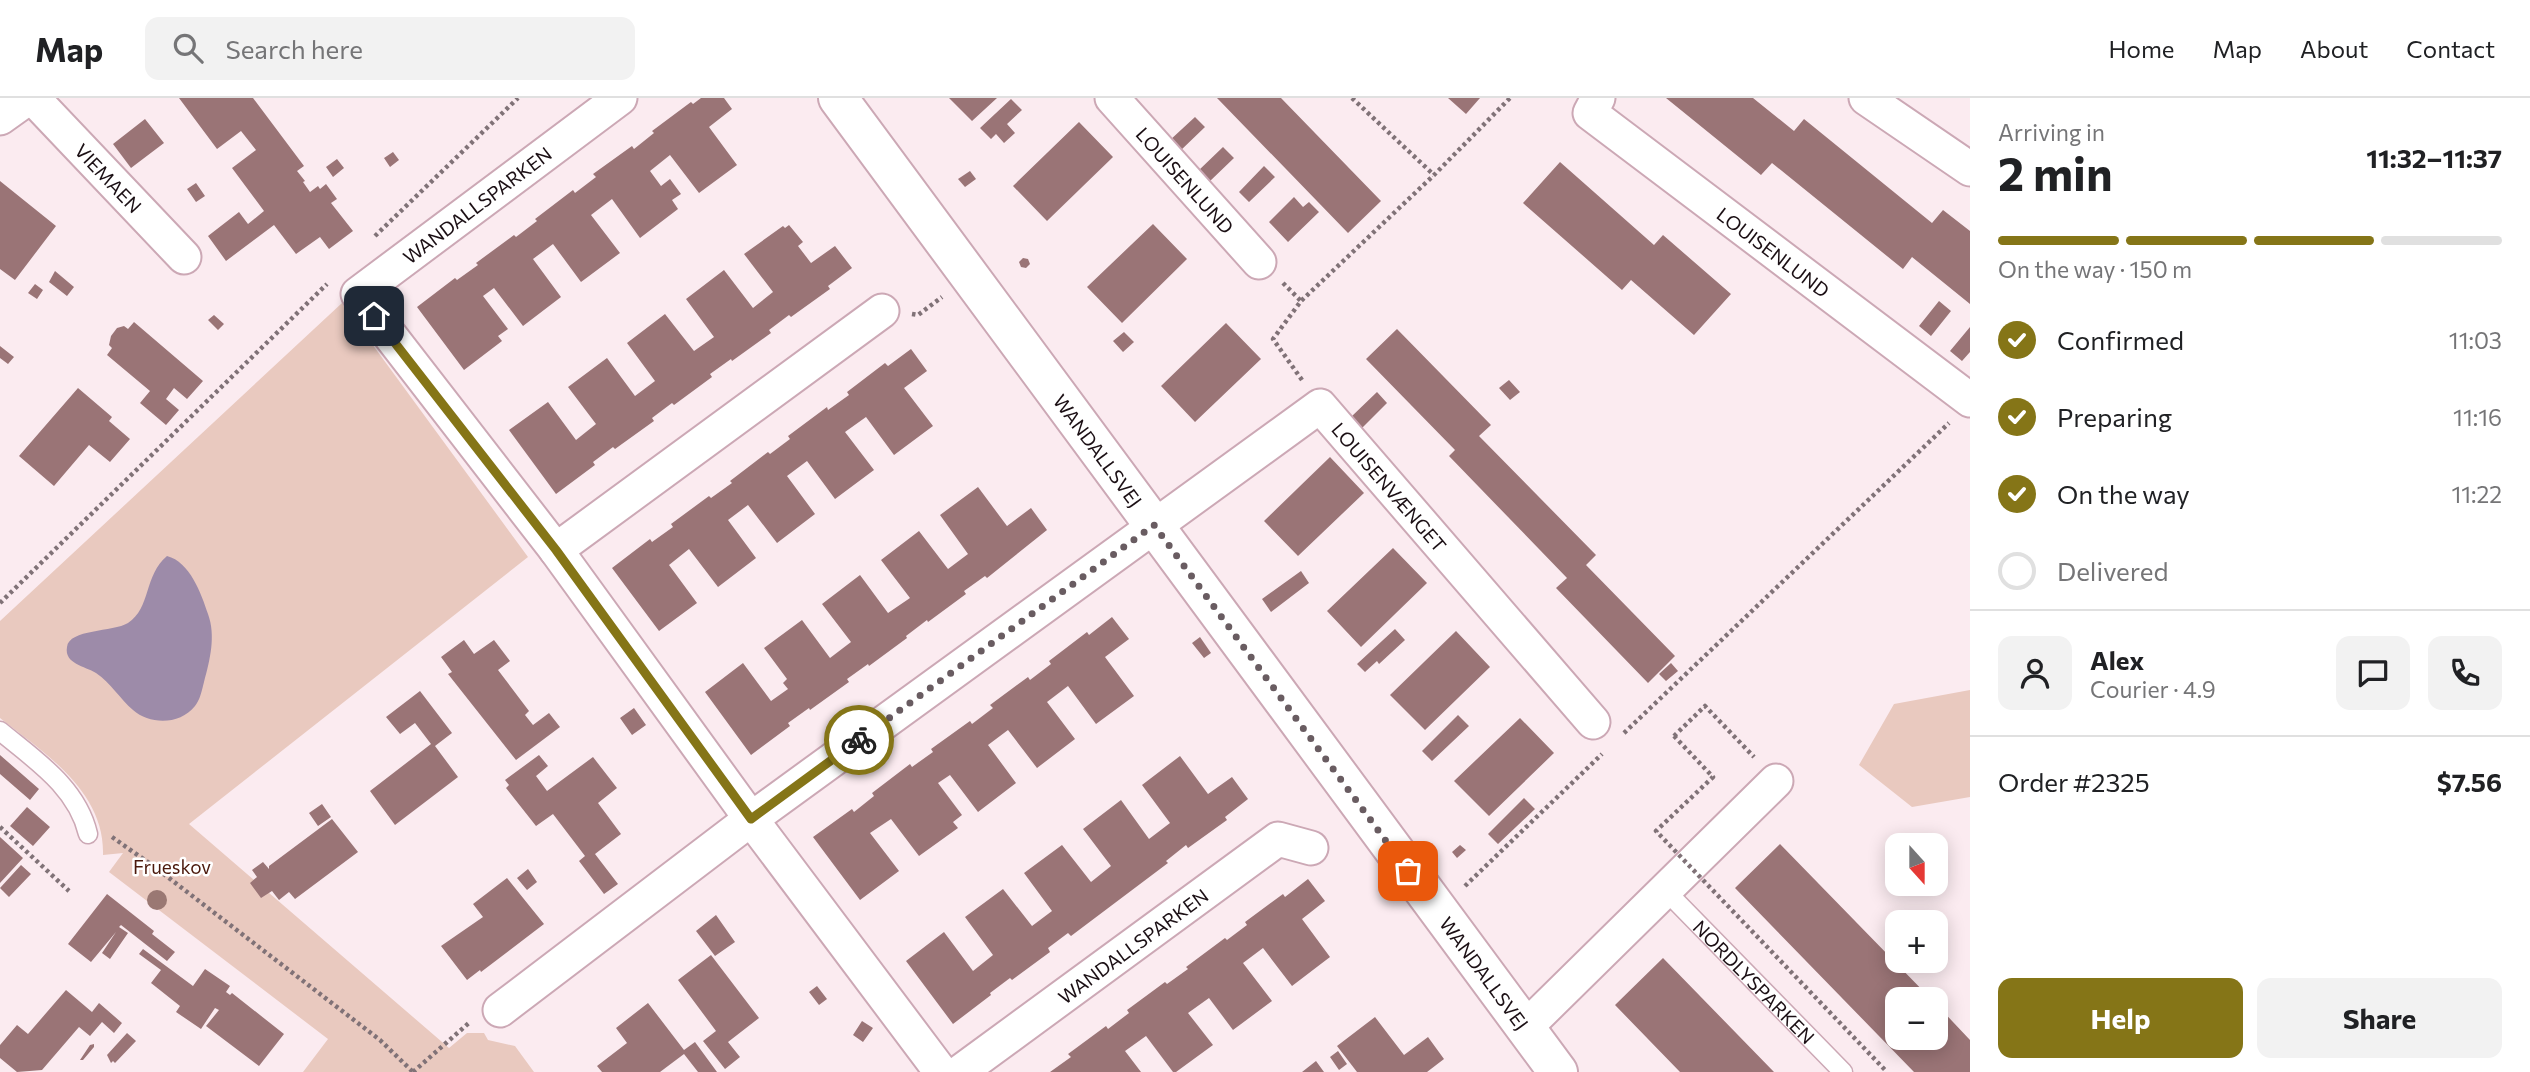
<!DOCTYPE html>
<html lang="en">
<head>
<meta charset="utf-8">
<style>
  :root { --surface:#fff; --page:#f2f2f2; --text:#202124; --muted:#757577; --line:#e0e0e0; --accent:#857517 }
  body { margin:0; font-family:Commissioner,sans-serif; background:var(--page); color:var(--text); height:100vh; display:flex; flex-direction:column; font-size:26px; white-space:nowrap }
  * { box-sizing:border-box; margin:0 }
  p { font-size:23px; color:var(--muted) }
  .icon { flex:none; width:38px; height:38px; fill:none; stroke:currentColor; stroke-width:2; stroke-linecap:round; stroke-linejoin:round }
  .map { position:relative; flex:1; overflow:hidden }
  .side { display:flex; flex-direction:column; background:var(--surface); width:560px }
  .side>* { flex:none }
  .needle { width:46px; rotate:159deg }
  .tools { position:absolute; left:1885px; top:735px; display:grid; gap:14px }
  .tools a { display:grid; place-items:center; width:63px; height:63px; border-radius:14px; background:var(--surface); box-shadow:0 4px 18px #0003; font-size:35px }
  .pin { position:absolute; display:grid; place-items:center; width:60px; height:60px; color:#fff; margin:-30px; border-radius:14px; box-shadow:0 4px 10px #0006 }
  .courier { position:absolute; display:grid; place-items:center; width:70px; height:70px; margin:-35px; border:5px solid #857517; border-radius:50%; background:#fff; color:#222; box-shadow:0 2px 9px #0007 }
  .overview em { font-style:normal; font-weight:700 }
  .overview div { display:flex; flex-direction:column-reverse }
  .overview { display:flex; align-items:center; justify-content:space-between; height:119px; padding:0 28px }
  h1 { font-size:46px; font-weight:700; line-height:52px }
  .bar { display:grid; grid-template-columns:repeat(4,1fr); gap:10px 7px; align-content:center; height:84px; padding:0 28px }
  .bar i { height:9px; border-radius:5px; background:var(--line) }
  .bar .on { background:var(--accent) }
  .bar p { grid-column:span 4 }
  .line { display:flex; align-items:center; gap:18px; padding:0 28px; border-top:2px solid var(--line) }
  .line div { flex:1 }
  .round { display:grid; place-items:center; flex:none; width:74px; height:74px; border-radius:14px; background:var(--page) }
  ol { padding:0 28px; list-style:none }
  li { display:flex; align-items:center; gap:21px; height:77px }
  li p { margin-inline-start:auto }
  li .icon { padding:7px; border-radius:50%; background:var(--accent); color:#fff; stroke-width:4 }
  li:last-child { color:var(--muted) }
  li i { width:38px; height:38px; border:4px solid var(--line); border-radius:50% }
  .cta { display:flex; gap:14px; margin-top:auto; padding:14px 28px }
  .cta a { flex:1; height:80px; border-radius:14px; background:var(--accent); color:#fff; font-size:28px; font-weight:700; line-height:80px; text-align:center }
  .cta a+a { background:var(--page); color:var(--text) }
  header { display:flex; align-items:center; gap:42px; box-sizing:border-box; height:98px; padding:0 35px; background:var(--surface); border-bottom:2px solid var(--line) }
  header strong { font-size:33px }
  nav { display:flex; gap:38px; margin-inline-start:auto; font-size:24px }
  .search { width:490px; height:63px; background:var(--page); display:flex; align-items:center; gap:18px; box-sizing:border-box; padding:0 24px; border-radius:14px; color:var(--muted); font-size:26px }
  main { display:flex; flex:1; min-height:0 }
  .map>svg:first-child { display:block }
  .green { fill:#e9c9bf }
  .water { fill:#9d8ba9 }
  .building { fill:#9a7476 }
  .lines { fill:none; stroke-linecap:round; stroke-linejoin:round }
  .lane-casing { stroke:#cca8b5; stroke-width:21 }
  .street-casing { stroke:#cca8b5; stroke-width:37 }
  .secondary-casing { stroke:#cca8b5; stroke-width:42 }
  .path { stroke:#807277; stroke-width:4.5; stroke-dasharray:3.5 3.5; stroke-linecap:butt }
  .lane { stroke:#fff; stroke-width:18 }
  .street { stroke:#fff; stroke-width:33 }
  .secondary { stroke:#fff; stroke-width:38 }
  .path-bridge { stroke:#807277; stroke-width:4.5; stroke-dasharray:3.5 3.5; stroke-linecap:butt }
  .tree { fill:#9a7873 }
  .done { stroke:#695c61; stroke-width:7; stroke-dasharray:0 12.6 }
  .route { stroke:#857517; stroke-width:9 }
  .labels { text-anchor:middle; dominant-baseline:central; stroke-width:5; stroke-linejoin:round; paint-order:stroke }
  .street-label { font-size:19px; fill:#1b0f14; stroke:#fff }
  .park-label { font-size:19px; fill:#4b190c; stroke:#fff }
</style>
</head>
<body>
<header>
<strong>Map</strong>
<div class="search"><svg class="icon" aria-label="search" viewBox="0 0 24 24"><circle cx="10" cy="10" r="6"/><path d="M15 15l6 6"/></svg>Search here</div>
<nav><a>Home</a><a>Map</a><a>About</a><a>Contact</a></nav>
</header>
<main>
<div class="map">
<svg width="1970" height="974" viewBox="0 0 1970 974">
  <rect width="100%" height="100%" fill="#fbebf0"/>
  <path class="green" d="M 342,205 L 528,459 L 189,726 L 449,950 L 467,935 L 484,935 L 488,942 L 515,948 L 534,974 L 303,974 L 328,941 L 109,774 L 123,755 L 103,757 C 105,693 44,655 0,620 L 0,523 Z
    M 1970,592 L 1970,699 L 1912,709 L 1859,667 L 1894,606 Z"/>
  <path class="water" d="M 167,458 C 190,464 201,495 208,516 C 216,538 210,562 204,584 C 202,592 200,602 195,608 C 180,627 150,627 133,612 C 120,601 111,585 96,575 C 85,568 64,566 67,549 C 69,531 113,534 128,525 C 151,510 144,477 167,458 Z"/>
  <path class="building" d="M 179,0 L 253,0 L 304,68 L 297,73 L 305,83 L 303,84 L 310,94 L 318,88 L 320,91 L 326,86 L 337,101 L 331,105 L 353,133 L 329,151 L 320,139 L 296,156 L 274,127 L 226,163 L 208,138 L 239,114 L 248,126 L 264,113 L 232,70 L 256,52 L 241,33 L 217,51 Z
    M 701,0 L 724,0 L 732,11 L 709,29 L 737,67 L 699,95 L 670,57 L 650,73 L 661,88 L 670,81 L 681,96 L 672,102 L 678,111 L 640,140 L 612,101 L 591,117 L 620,155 L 581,184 L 553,146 L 533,161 L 561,199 L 523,228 L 494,190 L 483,198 L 508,231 L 498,238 L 502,243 L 464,272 L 417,209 L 455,180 L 457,182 L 478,167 L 476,165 L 514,137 L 516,139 L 537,123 L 535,121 L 573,92 L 575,95 L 596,79 L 593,76 L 632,48 L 634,51 L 654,35 L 652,33 L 691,4 L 693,6 Z
    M 949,0 L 997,0 L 972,23 Z
    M 1217,0 L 1281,0 L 1381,103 L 1348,135 Z
    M 1448,0 L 1480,0 L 1466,16 Z
    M 1666,0 L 1753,0 L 1794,33 L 1804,21 L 1932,125 L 1943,112 L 1970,133 L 1970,206 L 1912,159 L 1903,171 L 1772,65 L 1761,77 Z
    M 1011,1 L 1022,12 L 1007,26 L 1015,35 L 1004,45 L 996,36 L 991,41 L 980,30 Z
    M 1195,19 L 1205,29 L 1179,54 L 1169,43 Z
    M 145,21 L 164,45 L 131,70 L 113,46 Z
    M 1079,24 L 1113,59 L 1047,123 L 1013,88 Z
    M 1223,49 L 1234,60 L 1209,84 L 1198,73 Z
    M 393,54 L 399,62 L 390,69 L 384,60 Z
    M 337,61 L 344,70 L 333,79 L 326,69 Z
    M 1560,64 L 1654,147 L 1663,137 L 1731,196 L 1694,237 L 1631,182 L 1622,192 L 1523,105 Z
    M 1264,68 L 1275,79 L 1249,104 L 1239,94 Z
    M 970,73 L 976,81 L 965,89 L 958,81 Z
    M 0,83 L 56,128 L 15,182 L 0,171 Z
    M 196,85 L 205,98 L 196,104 L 187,91 Z
    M 1294,99 L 1303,109 L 1309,104 L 1319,114 L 1288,144 L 1269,124 Z
    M 1153,126 L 1187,161 L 1122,225 L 1087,189 Z
    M 789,127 L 803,144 L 798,148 L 811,165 L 835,148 L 852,170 L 828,188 L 830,191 L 791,219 L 789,217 L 769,232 L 771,235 L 732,263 L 731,261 L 710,276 L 712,279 L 674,307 L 672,305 L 652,320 L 654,323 L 615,351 L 613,349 L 593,364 L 595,367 L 556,396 L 509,332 L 548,304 L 576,342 L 596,326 L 568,289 L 607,260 L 635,298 L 655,283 L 627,245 L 665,216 L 694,253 L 714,239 L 686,201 L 724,172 L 753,210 L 773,194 L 744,156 L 783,128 L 785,130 Z
    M 1023,160 L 1028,161 L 1030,166 L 1026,170 L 1021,169 L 1019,164 Z
    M 55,173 L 74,189 L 67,198 L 49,184 Z
    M 35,186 L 43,192 L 37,201 L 28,195 Z
    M 1939,203 L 1951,213 L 1931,238 L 1919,228 Z
    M 214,217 L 224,226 L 218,232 L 208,222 Z
    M 134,224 L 203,283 L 187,301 L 174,290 L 166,301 L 179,312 L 166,327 L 140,305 L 150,293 L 107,257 L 112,250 L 109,247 L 111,238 L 117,230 L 124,228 L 128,231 Z
    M 1226,225 L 1261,261 L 1195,324 L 1161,288 Z
    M 1970,229 L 1970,254 L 1962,263 L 1950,253 Z
    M 1397,231 L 1491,327 L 1479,338 L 1596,457 L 1586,467 L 1675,558 L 1648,585 L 1556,490 L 1567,480 L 1449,358 L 1455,352 L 1366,261 Z
    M 1124,234 L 1134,244 L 1123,254 L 1113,243 Z
    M 0,248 L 14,259 L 8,266 L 0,260 Z
    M 911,251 L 927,273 L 904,290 L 933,328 L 894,357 L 866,319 L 845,334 L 874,372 L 835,401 L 807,363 L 787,378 L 815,416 L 777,445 L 748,407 L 728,422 L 756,460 L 718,489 L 689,451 L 669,467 L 697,505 L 659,533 L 612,470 L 650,441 L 652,444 L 673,429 L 671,426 L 709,398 L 711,400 L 732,385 L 730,383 L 768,354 L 770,356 L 790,341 L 788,338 L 827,309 L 828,312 L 849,297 L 847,294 L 885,265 L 888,268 Z
    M 1509,282 L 1520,294 L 1510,302 L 1499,290 Z
    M 78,290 L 112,319 L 109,323 L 130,341 L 110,364 L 89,347 L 54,388 L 19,358 Z
    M 1377,294 L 1387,305 L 1362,330 L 1351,319 Z
    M 1330,359 L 1364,395 L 1298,458 L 1264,423 Z
    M 978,389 L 1007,428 L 1031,410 L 1047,432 L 987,480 L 985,478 L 964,493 L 966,496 L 928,524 L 927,522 L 906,538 L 907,540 L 869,568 L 868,566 L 847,581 L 849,584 L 810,612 L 809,610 L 788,625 L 790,628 L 751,657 L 705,594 L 743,565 L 771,603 L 788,591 L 783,585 L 787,581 L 764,550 L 802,522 L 830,560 L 851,544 L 822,506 L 860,477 L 888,515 L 910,500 L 881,462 L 919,433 L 948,471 L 968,456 L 940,417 Z
    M 1393,450 L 1427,485 L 1361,549 L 1327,513 Z
    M 1301,473 L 1309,485 L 1271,514 L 1262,501 Z
    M 1112,519 L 1129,541 L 1105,559 L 1134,598 L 1096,626 L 1068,588 L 1047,604 L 1075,641 L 1037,670 L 1008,632 L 988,647 L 1016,685 L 978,714 L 950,677 L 938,685 L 962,717 L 953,724 L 958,730 L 919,758 L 891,721 L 870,735 L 899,773 L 860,802 L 813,739 L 852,711 L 854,714 L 874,698 L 872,695 L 910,666 L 912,669 L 933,654 L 931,651 L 970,623 L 972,626 L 993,610 L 990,607 L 1028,579 L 1030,582 L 1051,566 L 1049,563 L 1087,534 L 1089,537 Z
    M 1395,531 L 1405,542 L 1379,566 L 1377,563 L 1365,574 L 1357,566 Z
    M 1456,533 L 1490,569 L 1425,632 L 1390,597 Z
    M 1200,539 L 1211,555 L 1204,560 L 1192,545 Z
    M 464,542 L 474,556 L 494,542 L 510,563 L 498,572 L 529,613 L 525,617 L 533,627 L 549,615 L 560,629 L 516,662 L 448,576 L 452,574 L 441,559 Z
    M 1671,565 L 1678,573 L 1666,583 L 1659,576 Z
    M 420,593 L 452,635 L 435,648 L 458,679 L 395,727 L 370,693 L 431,646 L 415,625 L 400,636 L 386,619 Z
    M 634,610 L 646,627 L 632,637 L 620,620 Z
    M 1458,617 L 1469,628 L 1432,663 L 1422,653 Z
    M 1520,620 L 1554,655 L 1489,718 L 1454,683 Z
    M 0,657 L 39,691 L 30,702 L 0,676 Z
    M 539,657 L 548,668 L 536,678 L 547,693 L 593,659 L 617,690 L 598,705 L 621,736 L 595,756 L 618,786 L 604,796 L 579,763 L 585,758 L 553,716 L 536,728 L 506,690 L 509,687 L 505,682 Z
    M 1180,658 L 1208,696 L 1232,679 L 1248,701 L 1225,719 L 1227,722 L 1188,750 L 1186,747 L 1166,763 L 1168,765 L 1071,838 L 1068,835 L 1048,850 L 1050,854 L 1012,882 L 1010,880 L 990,895 L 991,897 L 953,926 L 906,863 L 944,834 L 973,873 L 993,857 L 965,819 L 1003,791 L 1032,828 L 1052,813 L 1024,775 L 1062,747 L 1091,784 L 1111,768 L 1083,731 L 1121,702 L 1149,741 L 1170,725 L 1142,687 Z
    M 1524,700 L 1535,711 L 1498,746 L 1488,736 Z
    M 322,706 L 331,719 L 318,728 L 309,715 Z
    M 27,709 L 50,729 L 33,748 L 10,728 Z
    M 332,721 L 358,754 L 295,801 L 289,794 L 279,802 L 272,793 L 261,800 L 250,785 L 257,779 L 252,772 L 263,764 L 269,771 L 269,768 Z
    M 0,739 L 23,760 L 0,785 Z
    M 1780,746 L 1931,901 L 1897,901 L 1897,940 L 1936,940 L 1936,906 L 1970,942 L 1970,974 L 1914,974 L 1735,790 Z
    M 1460,747 L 1466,752 L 1457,760 L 1452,754 Z
    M 21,767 L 31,776 L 9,799 L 0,790 Z
    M 528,771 L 537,784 L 527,792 L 517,780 Z
    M 507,780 L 544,826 L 481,874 L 480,872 L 467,882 L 441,848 L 483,819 L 473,806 Z
    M 1308,781 L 1325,803 L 1302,821 L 1330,859 L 1292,888 L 1263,850 L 1243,865 L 1272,903 L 1233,932 L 1209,900 L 1188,915 L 1213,947 L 1176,974 L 1173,974 L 1146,938 L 1125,953 L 1141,974 L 1050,974 L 1071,959 L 1068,956 L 1106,928 L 1108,931 L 1129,915 L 1127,912 L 1165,884 L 1167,886 L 1188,871 L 1186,869 L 1225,840 L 1227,842 L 1247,827 L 1245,824 L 1283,796 L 1285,799 Z
    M 107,796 L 154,833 L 152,836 L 175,854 L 167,863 L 121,827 L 119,829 L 128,835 L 110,861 L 102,855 L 116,834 L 91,864 L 68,846 Z
    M 716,817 L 735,844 L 715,858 L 696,833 Z
    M 143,851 L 193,888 L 205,871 L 230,888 L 226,894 L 230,897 L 232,895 L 284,936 L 259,968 L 206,928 L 219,912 L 215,910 L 201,931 L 176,914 L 180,908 L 151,885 L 161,872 L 139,856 Z
    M 711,857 L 759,920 L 728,944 L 740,959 L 725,971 L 703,943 L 716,933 L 678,882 Z
    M 1663,860 L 1774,974 L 1680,974 L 1615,907 Z
    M 817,888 L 827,901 L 819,907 L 809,894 Z
    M 66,892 L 92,914 L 99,905 L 122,925 L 114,935 L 102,924 L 90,938 L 79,929 L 42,972 L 17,974 L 0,960 L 0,947 L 17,927 L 28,936 Z
    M 648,905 L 684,952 L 695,944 L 717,974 L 698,974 L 684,956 L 660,974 L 602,974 L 597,968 L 627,945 L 616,930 Z
    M 1375,919 L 1404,957 L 1428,939 L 1444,961 L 1427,974 L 1357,974 L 1337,948 Z
    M 862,923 L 873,930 L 863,944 L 853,937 Z
    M 127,935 L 136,943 L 115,965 L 113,963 L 111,965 L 107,957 Z
    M 94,946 L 94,949 L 83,962 L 80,962 L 90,947 Z
    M 1338,953 L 1347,966 L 1339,972 L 1330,959 Z
    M 1316,963 L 1324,974 L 1302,974 Z"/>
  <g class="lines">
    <g class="lane-casing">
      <g id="lane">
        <path d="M 0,633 C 35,662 77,689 88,736"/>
        <path id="s1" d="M 1665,792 L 1843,974"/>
      </g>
    </g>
    <g class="street-casing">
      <g id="street">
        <path id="s2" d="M 33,0 L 184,159"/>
        <path d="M 620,0 L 358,196 L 556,452 L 751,721 L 941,974"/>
        <path id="s3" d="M 1112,0 L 1259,164"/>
        <path id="s4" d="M 1598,0 L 1590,15 L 1970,302"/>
        <path d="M 1866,0 L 1970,71"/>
        <path d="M 0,20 L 28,0"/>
        <path d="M 556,452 L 882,213"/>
        <path id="s5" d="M 500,912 L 751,721 L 1320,308 L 1593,624"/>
        <path d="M 1525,930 L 1776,683"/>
        <path id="s6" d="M 960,974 L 1278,741 L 1311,750"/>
      </g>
    </g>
    <g class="secondary-casing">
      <g id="secondary">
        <path id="s7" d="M 838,0 L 1558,974"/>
      </g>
    </g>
    <path class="path" d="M 1352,0 L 1434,77
      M 375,138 L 518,0
      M 1283,185 L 1301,203
      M 912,216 L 918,217 L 942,199
      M 1302,282 L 1273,241 L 1301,203 L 1434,77 L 1510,0
      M 0,505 L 327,186
      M 1624,635 L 1949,325
      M 1674,638 L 1705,608 L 1754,659
      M 0,729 L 69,793
      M 112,739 L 152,767 L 380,942 L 413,974
      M 1465,788 L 1602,656
      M 413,974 L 470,924"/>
    <use href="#lane" class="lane"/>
    <use href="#street" class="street"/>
    <use href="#secondary" class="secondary"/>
    <path class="path-bridge" d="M 1674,638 L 1713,679 L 1656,733 L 1887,974"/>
  </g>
  <circle class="tree" cx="157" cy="802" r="10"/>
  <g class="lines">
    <path class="done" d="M 859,642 L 1154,427 L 1408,773"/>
    <path class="route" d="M 374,218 L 556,452 L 751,721 L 859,642"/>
  </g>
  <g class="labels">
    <g class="street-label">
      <text stroke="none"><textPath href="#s2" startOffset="110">VIEMAEN</textPath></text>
      <text stroke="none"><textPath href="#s3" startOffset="110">LOUISENLUND</textPath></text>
      <text transform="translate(477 107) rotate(-37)">WANDALLSPARKEN</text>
      <text stroke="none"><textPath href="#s4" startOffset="247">LOUISENLUND</textPath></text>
      <text stroke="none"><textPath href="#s7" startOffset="438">WANDALLSVEJ</textPath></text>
      <text stroke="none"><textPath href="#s5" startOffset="1125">LOUISENVÆNGET</textPath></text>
      <text stroke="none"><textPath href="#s6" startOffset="214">WANDALLSPARKEN</textPath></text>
      <text stroke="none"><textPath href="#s7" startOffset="1088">WANDALLSVEJ</textPath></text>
      <text stroke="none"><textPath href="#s1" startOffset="128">NORDLYSPARKEN</textPath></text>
    </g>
    <g class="park-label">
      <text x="172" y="768">Frueskov</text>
    </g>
  </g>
</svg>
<div class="tools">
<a><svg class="needle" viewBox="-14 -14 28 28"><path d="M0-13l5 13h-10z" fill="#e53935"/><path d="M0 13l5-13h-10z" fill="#757577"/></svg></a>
<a>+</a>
<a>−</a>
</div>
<div class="pin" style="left:1408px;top:773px;background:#ea580c"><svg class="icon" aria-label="bag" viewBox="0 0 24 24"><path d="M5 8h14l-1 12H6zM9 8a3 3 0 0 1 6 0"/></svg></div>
<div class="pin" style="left:374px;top:218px;background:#1f2937"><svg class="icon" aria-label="home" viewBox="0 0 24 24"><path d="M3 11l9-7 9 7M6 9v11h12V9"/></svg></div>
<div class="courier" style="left:859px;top:642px"><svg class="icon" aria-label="bike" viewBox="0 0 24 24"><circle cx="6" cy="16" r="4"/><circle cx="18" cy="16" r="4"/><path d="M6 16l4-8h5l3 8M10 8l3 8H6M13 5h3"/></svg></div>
</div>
<section class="side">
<div class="overview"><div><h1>2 min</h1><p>Arriving in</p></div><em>11:32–11:37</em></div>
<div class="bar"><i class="on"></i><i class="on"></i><i class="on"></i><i></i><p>On the way · 150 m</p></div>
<ol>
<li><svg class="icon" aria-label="check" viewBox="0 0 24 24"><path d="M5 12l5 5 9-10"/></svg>Confirmed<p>11:03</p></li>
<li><svg class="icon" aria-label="check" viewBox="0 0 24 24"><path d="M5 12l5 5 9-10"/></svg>Preparing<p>11:16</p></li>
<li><svg class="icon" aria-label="check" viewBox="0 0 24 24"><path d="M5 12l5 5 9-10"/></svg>On the way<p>11:22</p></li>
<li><i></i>Delivered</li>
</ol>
<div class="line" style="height:126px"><a class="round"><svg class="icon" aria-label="person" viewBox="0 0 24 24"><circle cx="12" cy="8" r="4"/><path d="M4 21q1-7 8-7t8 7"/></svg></a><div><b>Alex</b><p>Courier · 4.9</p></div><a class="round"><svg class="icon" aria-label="chat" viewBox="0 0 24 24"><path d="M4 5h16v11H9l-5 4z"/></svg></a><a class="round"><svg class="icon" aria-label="phone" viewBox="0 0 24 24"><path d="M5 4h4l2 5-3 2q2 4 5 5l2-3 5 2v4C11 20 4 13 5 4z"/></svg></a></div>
<div class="line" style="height:91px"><div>Order #2325</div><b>$7.56</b></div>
<div class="cta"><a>Help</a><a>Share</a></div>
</section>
</main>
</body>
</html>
